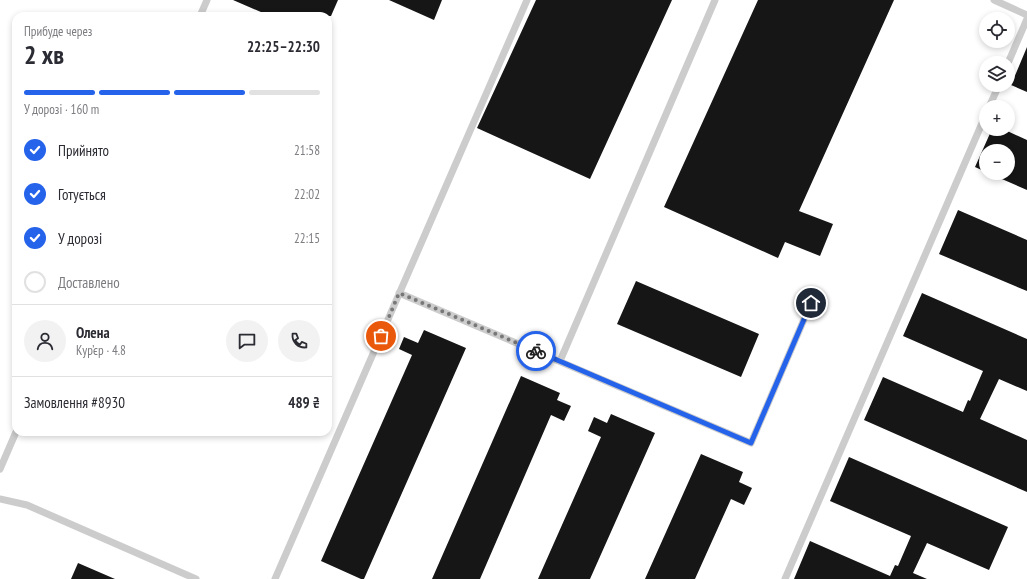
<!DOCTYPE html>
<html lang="uk">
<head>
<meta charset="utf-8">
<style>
  :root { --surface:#fff; --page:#f2f2f3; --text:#2b2b33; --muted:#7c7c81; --line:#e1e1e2; --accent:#2563eb }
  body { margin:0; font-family:"PT Sans Narrow",sans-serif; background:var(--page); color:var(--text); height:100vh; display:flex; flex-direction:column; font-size:15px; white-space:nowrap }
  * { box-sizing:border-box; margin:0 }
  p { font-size:13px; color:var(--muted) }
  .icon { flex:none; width:22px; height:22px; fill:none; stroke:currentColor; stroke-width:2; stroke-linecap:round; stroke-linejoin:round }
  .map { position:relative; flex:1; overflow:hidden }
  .sheet { position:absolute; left:12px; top:12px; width:320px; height:424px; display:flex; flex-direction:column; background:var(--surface); border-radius:12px; box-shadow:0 2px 6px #0003 }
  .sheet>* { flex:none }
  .fabs { position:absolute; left:979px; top:12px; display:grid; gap:8px }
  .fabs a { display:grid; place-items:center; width:36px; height:36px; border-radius:50%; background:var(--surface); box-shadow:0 2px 6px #0003; font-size:20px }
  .pin { position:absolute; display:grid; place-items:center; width:34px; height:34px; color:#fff; margin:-17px; border:2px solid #fff; border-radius:50%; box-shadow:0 1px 4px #0007 }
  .courier { position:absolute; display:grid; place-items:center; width:40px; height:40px; margin:-20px; border:3px solid #2563eb; border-radius:50%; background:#fff; color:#222; box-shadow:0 1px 5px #0007 }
  .headline em { font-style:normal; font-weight:700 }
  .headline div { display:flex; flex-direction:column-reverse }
  .headline { display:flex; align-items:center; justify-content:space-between; height:68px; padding:0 12px }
  h1 { font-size:26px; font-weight:700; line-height:30px }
  .bar { display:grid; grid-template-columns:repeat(4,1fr); gap:6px 4px; align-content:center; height:48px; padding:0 12px }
  .bar i { height:5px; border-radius:3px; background:var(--line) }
  .bar .selected { background:var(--accent) }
  .bar p { grid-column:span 4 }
  .line { display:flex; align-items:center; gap:10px; padding:0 12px; border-top:1px solid var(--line) }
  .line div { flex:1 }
  .round { display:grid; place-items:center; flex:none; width:42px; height:42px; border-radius:21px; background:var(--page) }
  ol { padding:0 12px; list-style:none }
  li { display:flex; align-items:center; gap:12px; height:44px }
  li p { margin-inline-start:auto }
  li .icon { padding:4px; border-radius:50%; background:var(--accent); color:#fff; stroke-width:4 }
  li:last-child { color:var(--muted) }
  li i { width:22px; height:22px; border:2px solid var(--line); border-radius:50% }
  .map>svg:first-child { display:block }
  .building { fill:#161616 }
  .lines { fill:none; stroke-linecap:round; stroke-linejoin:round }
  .service { stroke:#ccc; stroke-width:7 }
  .done { stroke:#787878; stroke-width:4; stroke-dasharray:0 7.2 }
  .route { stroke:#2563eb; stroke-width:5 }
</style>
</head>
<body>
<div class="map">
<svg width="1027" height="579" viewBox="0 0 1027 579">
  <rect width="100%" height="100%" fill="#fff"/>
  <path class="building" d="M 233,0 L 338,0 L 331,16 L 270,16 Z
    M 389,0 L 442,0 L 434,20 Z
    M 536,0 L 672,0 L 590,179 L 477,128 Z
    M 758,0 L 894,0 L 799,211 L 833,224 L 820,256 L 785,242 L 778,258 L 664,207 Z
    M 1027,47 L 1027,92 L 1011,85 Z
    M 992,129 L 1003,129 L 1027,140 L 1027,190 L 988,173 L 1008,173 L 1008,151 L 986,151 L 986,172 L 975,167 Z
    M 958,210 L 1027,240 L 1027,291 L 939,254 Z
    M 636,281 L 759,334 L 741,377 L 617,324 Z
    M 922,293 L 1027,339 L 1027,391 L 999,379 L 980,419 L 1027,440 L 1027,492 L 864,420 L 883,377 L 963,412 L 968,400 L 970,401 L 983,371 L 903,336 Z
    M 424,330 L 466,348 L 364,579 L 361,579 L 321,561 L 412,355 L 399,349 L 404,337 L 418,343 Z
    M 521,376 L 560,393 L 557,400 L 571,406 L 564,421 L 551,415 L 480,579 L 432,579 Z
    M 611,414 L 655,433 L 590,579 L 538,579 L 601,437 L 588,431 L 594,417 L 607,423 Z
    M 701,454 L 743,472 L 739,482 L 752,488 L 744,505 L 731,499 L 695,579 L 645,579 Z
    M 849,457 L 1008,527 L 989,570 L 927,543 L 913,573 L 927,579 L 794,579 L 810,541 L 890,576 L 895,565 L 898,566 L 911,536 L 830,501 Z
    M 78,563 L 115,579 L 71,579 Z"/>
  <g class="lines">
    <path class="service" d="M 994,0 L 1027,15
      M 200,16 L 207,0
      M 1008,63 L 1027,19
      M 989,107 L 999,85
      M 399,293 L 751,443 L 811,303
      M 560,361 L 715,0
      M 0,469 L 16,432
      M 0,499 L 27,505 L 196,579
      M 275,579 L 527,0
      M 785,579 L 986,114"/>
  </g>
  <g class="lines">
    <path class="done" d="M 381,336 L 399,293 L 536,351"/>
    <path class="route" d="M 536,351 L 751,443 L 811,303"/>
  </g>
</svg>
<div class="fabs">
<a><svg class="icon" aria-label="locate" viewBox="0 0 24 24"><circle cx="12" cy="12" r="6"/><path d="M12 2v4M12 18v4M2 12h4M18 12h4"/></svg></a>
<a><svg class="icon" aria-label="layers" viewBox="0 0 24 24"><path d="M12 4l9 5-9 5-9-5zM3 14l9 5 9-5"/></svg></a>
<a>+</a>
<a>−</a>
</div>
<div class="pin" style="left:381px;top:336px;background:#ea580c"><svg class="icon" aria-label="bag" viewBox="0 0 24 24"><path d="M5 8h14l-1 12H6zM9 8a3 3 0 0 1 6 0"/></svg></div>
<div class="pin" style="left:811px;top:303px;background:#1f2937"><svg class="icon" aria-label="home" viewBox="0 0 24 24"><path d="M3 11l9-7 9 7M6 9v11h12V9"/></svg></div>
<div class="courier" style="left:536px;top:351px"><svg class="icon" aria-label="bike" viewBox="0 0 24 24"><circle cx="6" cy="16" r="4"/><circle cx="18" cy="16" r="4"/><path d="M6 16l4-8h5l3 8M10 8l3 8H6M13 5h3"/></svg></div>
<section class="sheet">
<div class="headline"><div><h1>2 хв</h1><p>Прибуде через</p></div><em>22:25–22:30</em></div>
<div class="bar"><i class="selected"></i><i class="selected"></i><i class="selected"></i><i></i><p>У дорозі · 160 m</p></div>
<ol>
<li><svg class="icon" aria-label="check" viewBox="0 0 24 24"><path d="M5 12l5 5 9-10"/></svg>Прийнято<p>21:58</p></li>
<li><svg class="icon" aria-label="check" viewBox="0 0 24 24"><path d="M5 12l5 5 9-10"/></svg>Готується<p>22:02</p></li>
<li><svg class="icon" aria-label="check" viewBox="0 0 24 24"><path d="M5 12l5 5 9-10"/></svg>У дорозі<p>22:15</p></li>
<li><i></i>Доставлено</li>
</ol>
<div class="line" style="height:72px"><a class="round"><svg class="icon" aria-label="person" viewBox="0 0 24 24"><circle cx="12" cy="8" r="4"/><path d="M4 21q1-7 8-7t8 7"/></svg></a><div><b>Олена</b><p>Кур’єр · 4.8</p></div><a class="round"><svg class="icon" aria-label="chat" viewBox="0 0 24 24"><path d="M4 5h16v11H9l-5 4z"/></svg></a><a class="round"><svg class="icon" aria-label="phone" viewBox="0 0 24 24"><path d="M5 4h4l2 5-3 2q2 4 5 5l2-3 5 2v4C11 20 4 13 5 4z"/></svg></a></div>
<div class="line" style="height:52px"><div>Замовлення #8930</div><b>489 ₴</b></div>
</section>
</div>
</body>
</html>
